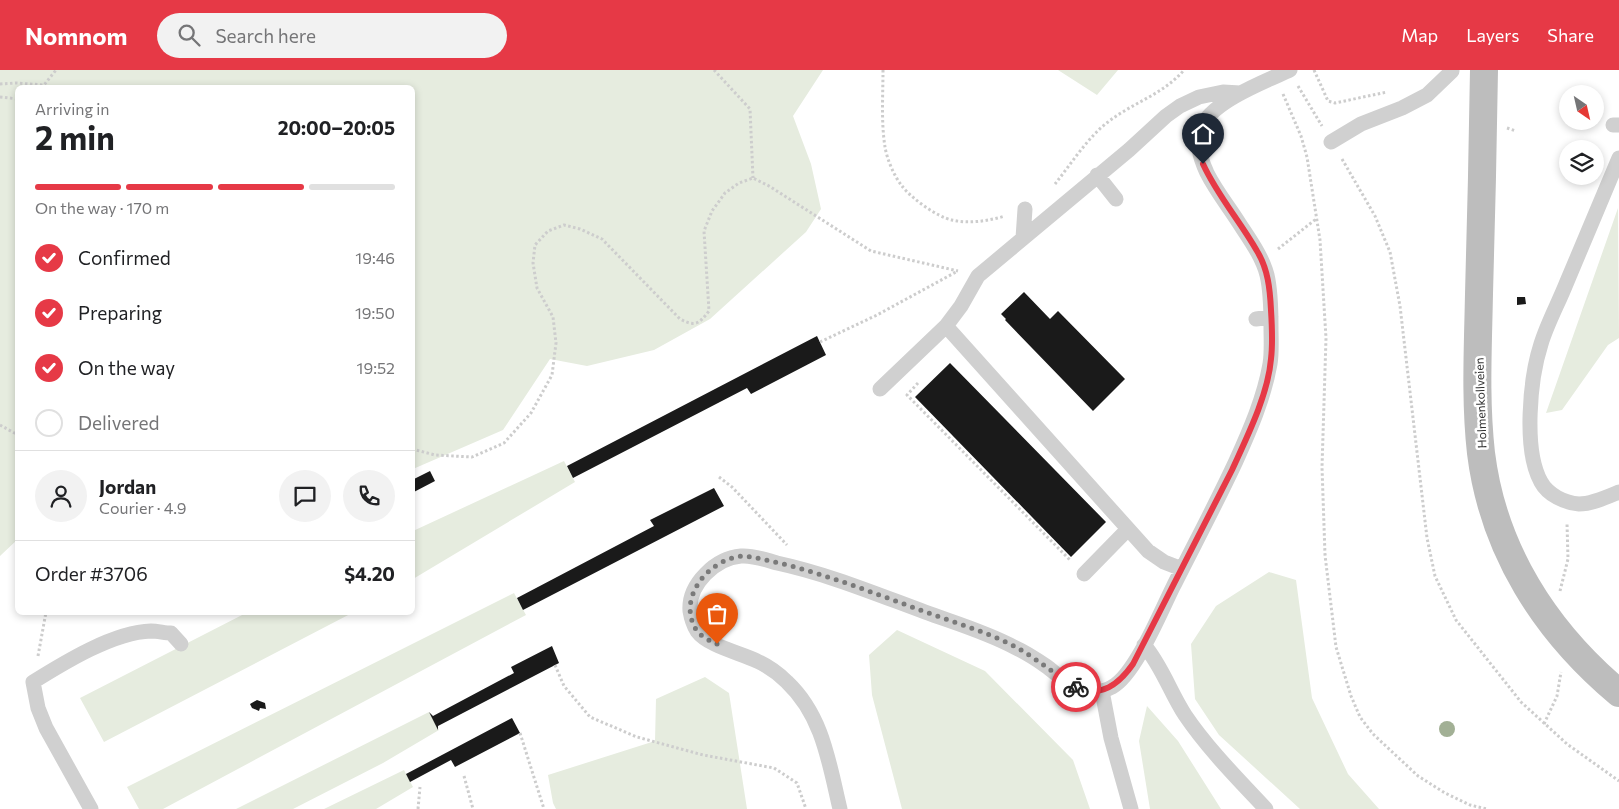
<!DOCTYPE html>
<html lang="en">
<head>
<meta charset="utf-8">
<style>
  :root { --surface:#fff; --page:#f2f2f2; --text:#202124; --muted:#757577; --line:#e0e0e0; --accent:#e63946 }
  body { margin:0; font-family:Commissioner,sans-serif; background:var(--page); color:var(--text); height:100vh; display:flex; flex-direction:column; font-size:19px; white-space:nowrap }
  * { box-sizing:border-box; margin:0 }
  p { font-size:16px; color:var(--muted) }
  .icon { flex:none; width:28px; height:28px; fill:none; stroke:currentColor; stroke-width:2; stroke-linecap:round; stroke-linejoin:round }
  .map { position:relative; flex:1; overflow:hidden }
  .sheet { position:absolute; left:15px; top:15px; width:400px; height:530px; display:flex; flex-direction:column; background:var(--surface); border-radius:8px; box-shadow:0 2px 8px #0003 }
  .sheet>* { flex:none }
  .needle { width:32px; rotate:146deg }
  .tools { position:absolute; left:1559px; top:15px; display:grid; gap:10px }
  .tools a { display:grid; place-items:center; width:45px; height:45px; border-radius:50%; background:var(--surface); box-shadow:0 2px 8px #0003; font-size:25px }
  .pin { position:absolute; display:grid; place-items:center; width:42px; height:42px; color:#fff; margin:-51px -21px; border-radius:50% 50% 50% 0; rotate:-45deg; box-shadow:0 0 5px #0007 }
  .pin .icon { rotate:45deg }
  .courier { position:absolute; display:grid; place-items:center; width:50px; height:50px; margin:-25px; border:4px solid #e63946; border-radius:50%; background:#fff; color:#222; box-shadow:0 1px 6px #0007 }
  .headline em { font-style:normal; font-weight:700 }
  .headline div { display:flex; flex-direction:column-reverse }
  .headline { display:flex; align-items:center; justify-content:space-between; height:85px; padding:0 20px }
  h1 { font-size:32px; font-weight:700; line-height:38px }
  .bar { display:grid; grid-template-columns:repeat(4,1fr); gap:8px 5px; align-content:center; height:60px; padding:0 20px }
  .bar i { height:6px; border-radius:4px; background:var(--line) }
  .bar .active { background:var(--accent) }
  .bar p { grid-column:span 4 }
  .line { display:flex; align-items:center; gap:12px; padding:0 20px; border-top:1px solid var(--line) }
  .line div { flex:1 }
  .round { display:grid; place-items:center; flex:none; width:52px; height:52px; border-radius:26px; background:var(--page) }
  ol { padding:0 20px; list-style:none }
  li { display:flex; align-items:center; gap:15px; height:55px }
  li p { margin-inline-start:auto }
  li .icon { padding:5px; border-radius:50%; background:var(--accent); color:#fff; stroke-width:4 }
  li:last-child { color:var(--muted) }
  li i { width:28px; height:28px; border:2px solid var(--line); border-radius:50% }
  header { display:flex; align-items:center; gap:30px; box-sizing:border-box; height:70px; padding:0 25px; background:var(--accent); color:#fff }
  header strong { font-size:24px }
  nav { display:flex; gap:28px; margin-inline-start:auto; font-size:18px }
  .search { width:350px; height:45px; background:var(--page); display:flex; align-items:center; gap:12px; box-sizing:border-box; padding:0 18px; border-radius:28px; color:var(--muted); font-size:19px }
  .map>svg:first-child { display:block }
  .green { fill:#e6ecdf }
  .building { fill:#1a1a1a }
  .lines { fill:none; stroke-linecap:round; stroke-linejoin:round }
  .path { stroke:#cdcdcd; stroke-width:3; stroke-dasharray:2.5 2.5; stroke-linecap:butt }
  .lane { stroke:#d0d0d0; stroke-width:15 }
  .secondary { stroke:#bdbdbd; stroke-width:28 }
  .tree { fill:#a2b095 }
  .done { stroke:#7a7a7a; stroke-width:5; stroke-dasharray:0 9 }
  .route { stroke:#e63946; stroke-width:6 }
  .labels { text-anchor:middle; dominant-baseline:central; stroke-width:5; stroke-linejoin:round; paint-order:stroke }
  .street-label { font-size:12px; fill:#333; stroke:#fff }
</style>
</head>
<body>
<header>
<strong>Nomnom</strong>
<div class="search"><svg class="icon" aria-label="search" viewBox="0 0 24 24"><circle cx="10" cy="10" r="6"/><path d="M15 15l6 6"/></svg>Search here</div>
<nav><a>Map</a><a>Layers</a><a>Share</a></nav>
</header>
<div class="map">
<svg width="1619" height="739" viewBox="0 0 1619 739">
  <rect width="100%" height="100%" fill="#fff"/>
  <path class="green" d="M 0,0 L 823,0 L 793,46 L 811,94 L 821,139 L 806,162 L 710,249 L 654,280 L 587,296 L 550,289 L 503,360 L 413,399 L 412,18 L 18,18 L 18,469 L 0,486 Z
    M 1058,0 L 1118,0 L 1097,25 Z
    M 1618,138 L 1619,268 L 1608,275 L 1562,340 L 1546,343 Z
    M 564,391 L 575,412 L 413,509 L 413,461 Z
    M 1269,502 L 1296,510 L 1312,628 L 1348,704 L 1379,739 L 1300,739 L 1219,665 L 1195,629 L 1191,574 L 1216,536 Z
    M 514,523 L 526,545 L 163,739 L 139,739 L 127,717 Z
    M 246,543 L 352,543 L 104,672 L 80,628 Z
    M 897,560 L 985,601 L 1073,690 L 1090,739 L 902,739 L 872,625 L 869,585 Z
    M 705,607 L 729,623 L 747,739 L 556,739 L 553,733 L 548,705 L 655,671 L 656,629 Z
    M 1147,636 L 1178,671 L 1221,739 L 1150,739 L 1139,671 Z
    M 429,642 L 439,660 L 383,693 L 293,739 L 236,739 Z
    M 404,700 L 413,717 L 376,739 L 324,739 Z"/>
  <path class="building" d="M 1024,222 L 1050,249 L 1058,241 L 1125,309 L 1093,341 L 1005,250 L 1006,249 L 1001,244 Z
    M 1517,227 L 1525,227 L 1526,234 L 1517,235 Z
    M 817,266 L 826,285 L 751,324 L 747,318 L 573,408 L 567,396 Z
    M 950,293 L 1106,452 L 1071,487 L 915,327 Z
    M 430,401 L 435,411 L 412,423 L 412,410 Z
    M 714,418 L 724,436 L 523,540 L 517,528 L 654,456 L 650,450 Z
    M 552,576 L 559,593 L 438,656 L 438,660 L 429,642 L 433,646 L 514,603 L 511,597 Z
    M 257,630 L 265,633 L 266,639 L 260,638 L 259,641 L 252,638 L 250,634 Z
    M 512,648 L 520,663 L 455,697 L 451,690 L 410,712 L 406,704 Z"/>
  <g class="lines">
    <path class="path" d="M 714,0 L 750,39 L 753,108
      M 883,0 C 883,25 881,52 885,77 C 887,89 894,106 902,116 C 911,128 937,147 952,150 C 969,154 988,151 1005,146
      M 1314,0 L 1328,31 L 1335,33 L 1387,22
      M 0,14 L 16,13 L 44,15 L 56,0
      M 1298,16 L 1322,56
      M 1283,24 L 1301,66 L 1307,87 L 1320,170 L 1326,268 L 1322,397 L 1325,485 L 1336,577 L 1351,626 L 1360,647 L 1373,664 L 1418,706 L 1445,723 L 1470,735 L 1487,739
      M 0,27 L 18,29
      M 1507,58 L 1516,61
      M 1342,89 L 1375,146 L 1390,182 L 1400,236 L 1427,468 L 1435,506 L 1456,550 L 1521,632 L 1567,674 L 1619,711
      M 1055,114 C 1071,94 1088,67 1108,52 C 1132,33 1164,24 1184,0
      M 1278,179 L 1316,149
      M 820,272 L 877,245 L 956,202
      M 918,313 L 907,325 L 1070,490
      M 0,355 L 18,365
      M 412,379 L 435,385 L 472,387 L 504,373 L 531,343 L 552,305 L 556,273 L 553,247 L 537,218 L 533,193 L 535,175 L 548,161 L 564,155 L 580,159 L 602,169 L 680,249 C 695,257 699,254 709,241 L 704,161 L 712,141 L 725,123 L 739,113 L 753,108 L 769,116 L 871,181 L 958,201
      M 719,407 L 732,417 L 787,475
      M 1560,521 L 1568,489 L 1567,453
      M 38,586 L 46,542
      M 555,595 L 564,616 L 590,647 L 637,667 L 703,685 L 774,698 L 797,713 L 806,739
      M 1544,654 L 1557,626 L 1561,602
      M 520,663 L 544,739
      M 464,706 L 473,739
      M 418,739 L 420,717"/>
    <path class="lane" d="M 1613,55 L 1619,55
      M 1331,72 L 1361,54 L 1402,38 L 1427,25 L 1452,1
      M 1619,88 C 1601,130 1584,172 1566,214 C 1558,234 1547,254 1541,274 C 1530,308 1523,380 1541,412 C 1548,425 1565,433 1579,434 C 1592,434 1607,427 1619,422
      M 1097,105 L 1116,129
      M 1023,168 L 1025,139
      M 1256,249 L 1271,247
      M 946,256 L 1148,481 L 1164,492 L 1182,499
      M 880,319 L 946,256 L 961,236 L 978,206 L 1129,80 L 1166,46 L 1180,36 L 1199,27 L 1223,22 L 1240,23
      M 1084,504 L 1128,459
      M 1144,575 C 1162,596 1170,622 1185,645 C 1208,679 1238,709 1266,739
      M 1102,621 L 1111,668 L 1131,739
      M 91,739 L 46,658 L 38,638 L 33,612 C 65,592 114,562 151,561 C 158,561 165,563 171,563 L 181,574
      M 840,739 C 829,693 823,646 787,612 C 778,603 768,596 757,591 C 741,583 708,576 697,561 C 694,556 691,547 690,541 C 688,514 716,488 741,486 C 753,485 766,490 777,493 C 828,504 876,524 925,542 C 955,553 986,562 1014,577 C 1025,582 1036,589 1046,596 C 1057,604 1069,616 1083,620 C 1093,623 1103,622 1112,617 C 1135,605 1161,541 1173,517 C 1194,475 1216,434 1236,391 C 1250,360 1264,328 1270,294 C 1272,282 1271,269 1271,257 C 1271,240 1271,222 1267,205 C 1262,186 1250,170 1239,153 C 1229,137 1216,121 1207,103 C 1200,88 1194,70 1203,54 C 1216,30 1266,11 1290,0"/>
    <path class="secondary" d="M 1484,0 C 1483,75 1481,149 1479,224 C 1478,277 1475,330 1481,383 C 1493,480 1545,561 1619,623"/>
  </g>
  <circle class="tree" cx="1447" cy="659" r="8"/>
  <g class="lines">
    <path class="done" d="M 717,574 C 710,571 702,567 697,561 C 675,528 710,487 745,486 C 806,496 865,520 923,541 C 953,552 984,561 1012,575 C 1035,587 1054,604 1076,617"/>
    <path class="route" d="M 1076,617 C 1101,629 1119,614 1133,594 L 1232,400 C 1247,367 1268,325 1271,289 C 1273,273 1272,256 1271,240 C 1270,219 1268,199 1257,181 C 1240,151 1217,125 1203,94"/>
  </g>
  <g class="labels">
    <g class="street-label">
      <text transform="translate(1480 333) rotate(-92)">Holmenkollveien</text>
    </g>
  </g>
</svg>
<div class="tools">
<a><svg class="needle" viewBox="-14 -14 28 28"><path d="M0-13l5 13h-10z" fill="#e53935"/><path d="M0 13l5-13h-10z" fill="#757577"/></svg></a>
<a><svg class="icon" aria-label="layers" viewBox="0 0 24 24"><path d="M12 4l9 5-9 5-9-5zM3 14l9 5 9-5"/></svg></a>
</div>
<div class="pin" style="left:717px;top:574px;background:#ea580c"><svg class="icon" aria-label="bag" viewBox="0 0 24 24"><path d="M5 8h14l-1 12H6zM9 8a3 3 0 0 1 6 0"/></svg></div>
<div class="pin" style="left:1203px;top:94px;background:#1f2937"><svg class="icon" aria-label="home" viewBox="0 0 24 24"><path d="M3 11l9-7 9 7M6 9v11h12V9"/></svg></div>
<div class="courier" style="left:1076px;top:617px"><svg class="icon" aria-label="bike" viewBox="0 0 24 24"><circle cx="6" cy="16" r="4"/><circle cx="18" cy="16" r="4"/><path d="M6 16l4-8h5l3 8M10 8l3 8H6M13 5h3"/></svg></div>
<section class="sheet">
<div class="headline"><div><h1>2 min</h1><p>Arriving in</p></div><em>20:00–20:05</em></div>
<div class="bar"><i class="active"></i><i class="active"></i><i class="active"></i><i></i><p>On the way · 170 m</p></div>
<ol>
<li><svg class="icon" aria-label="check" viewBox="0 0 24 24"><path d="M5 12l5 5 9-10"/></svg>Confirmed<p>19:46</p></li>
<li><svg class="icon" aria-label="check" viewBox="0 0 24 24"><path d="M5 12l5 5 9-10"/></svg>Preparing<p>19:50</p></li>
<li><svg class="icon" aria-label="check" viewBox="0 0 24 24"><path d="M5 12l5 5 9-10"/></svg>On the way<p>19:52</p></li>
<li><i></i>Delivered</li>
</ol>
<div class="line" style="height:90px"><a class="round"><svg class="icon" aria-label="person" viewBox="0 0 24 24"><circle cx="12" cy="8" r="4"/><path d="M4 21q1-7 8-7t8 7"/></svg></a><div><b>Jordan</b><p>Courier · 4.9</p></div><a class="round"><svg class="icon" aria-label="chat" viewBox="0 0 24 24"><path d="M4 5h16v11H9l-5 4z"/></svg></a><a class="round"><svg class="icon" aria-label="phone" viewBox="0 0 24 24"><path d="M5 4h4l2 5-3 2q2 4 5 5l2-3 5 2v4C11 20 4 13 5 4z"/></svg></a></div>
<div class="line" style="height:65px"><div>Order #3706</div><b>$4.20</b></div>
</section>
</div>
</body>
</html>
